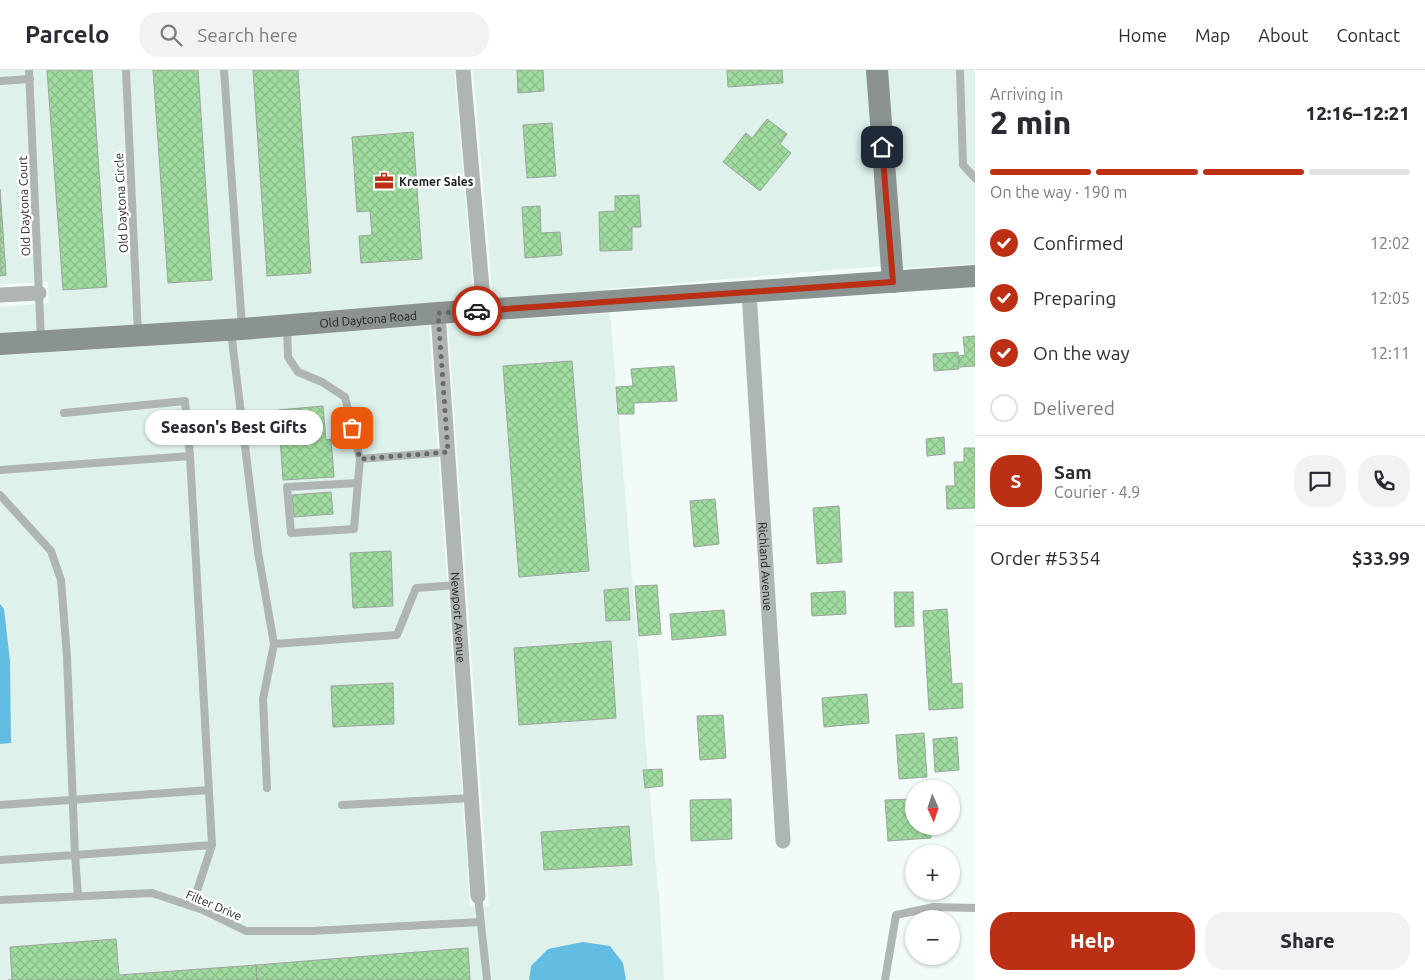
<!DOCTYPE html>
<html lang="en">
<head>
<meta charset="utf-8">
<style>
  :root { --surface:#fff; --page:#f2f2f3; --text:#2b2b33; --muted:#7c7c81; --line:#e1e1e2; --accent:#bb3014 }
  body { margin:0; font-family:Ubuntu,sans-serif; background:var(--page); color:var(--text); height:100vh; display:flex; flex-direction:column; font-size:19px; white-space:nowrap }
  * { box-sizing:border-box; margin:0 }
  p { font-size:16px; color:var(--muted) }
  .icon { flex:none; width:28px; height:28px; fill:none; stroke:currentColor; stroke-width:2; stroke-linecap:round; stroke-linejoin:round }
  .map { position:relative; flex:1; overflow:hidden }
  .drawer { display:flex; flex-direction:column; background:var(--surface); width:450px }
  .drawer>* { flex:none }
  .needle { width:32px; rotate:177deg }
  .controls { position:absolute; left:905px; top:710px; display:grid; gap:10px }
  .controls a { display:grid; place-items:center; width:55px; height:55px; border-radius:50%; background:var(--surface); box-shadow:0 1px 4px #0004; font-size:25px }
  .pin { position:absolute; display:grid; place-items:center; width:42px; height:42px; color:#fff; margin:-21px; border-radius:10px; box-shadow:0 2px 8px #0006 }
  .courier { position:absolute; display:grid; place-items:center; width:50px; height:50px; margin:-25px; border:4px solid #bb3014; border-radius:50%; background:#fff; color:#222; box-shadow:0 1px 6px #0007 }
  .bubble { position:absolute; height:35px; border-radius:18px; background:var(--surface); box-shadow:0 1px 4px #0004; font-size:16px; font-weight:800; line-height:35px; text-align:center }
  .summary em { font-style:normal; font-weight:800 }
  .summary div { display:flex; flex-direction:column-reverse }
  .summary { display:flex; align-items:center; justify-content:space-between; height:85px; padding:0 15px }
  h1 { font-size:32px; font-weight:800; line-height:38px }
  .bar { display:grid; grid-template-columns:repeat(4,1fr); gap:8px 5px; align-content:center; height:60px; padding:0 15px }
  .bar i { height:6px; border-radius:4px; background:var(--line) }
  .bar .current { background:var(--accent) }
  .bar p { grid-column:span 4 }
  .line { display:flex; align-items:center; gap:12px; padding:0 15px; border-top:1px solid var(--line) }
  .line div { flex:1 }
  .round { display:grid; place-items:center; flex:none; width:52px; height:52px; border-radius:20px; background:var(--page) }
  ol { padding:0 15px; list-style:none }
  li { display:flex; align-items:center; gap:15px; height:55px }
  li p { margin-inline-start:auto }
  li .icon { padding:5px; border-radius:50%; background:var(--accent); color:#fff; stroke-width:4 }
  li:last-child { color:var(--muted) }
  li i { width:28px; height:28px; border:2px solid var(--line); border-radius:50% }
  .button { display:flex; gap:10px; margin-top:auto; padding:10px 15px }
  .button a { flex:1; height:58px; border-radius:20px; background:var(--accent); color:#fff; font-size:20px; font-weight:800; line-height:58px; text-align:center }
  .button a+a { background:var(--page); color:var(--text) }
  header { display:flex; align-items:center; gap:30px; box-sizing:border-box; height:70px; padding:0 25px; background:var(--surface); border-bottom:1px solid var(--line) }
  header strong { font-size:24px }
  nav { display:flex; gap:28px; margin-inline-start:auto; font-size:18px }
  .search { width:350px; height:45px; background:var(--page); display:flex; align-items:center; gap:12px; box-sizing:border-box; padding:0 18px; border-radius:20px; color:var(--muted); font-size:19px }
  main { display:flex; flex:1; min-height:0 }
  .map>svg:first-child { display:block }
  .built { fill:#def2eb }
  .water { fill:#63bce2 }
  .building { fill:url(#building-cross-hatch); stroke:#9da49d }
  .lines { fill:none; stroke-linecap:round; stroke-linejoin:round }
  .lane { stroke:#afb4b4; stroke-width:8 }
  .street { stroke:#afb4b4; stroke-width:15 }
  .secondary { stroke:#8b9292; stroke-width:22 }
  .done { stroke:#676c6a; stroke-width:5; stroke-dasharray:0 9 }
  .route { stroke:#bb3014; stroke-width:6 }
  .labels { text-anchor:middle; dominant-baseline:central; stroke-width:5; stroke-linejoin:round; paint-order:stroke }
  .poi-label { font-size:12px; font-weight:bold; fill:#1c1f1e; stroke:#fff; text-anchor:start }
  .street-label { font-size:12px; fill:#1c1f1e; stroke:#fff }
</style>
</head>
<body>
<header>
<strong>Parcelo</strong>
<div class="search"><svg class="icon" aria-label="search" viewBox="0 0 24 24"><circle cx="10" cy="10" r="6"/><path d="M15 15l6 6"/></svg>Search here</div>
<nav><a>Home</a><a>Map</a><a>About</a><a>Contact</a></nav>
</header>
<main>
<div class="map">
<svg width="975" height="910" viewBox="0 0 975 910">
  <defs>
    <pattern id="building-cross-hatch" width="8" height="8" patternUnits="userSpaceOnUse" patternTransform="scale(1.25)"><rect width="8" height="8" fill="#a0dba0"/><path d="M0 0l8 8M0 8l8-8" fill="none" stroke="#89bc89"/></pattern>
  </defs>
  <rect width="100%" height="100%" fill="#f1fbf7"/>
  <path class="built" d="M 0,0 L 454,0 L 474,230 L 241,248 L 0,263 L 0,237 L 49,233 L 48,212 L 0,214 Z
    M 473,0 L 867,0 L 882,196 L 608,219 L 608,221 L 493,229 Z
    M 886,0 L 975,0 L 975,194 L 901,198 Z
    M 610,243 L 658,820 L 659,821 L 664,910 L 626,910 L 623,893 L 531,896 L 529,910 L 0,910 L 0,674 L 11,673 L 4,539 L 0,534 L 0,285 L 243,270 L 429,255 L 470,837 L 489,836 L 448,254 Z"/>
  <path class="water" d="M 0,534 L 4,539 L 10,591 L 11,673 L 0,674 Z
    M 583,872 L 610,876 L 623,893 L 626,910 L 529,910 L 531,896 L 548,879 Z"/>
  <path class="building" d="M 47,0 L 92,0 L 107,217 L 63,220 Z
    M 153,0 L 198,0 L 212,210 L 168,213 Z
    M 253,0 L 298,0 L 311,203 L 267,206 Z
    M 517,0 L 543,0 L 544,21 L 518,23 Z
    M 727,0 L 782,0 L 783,13 L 728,17 Z
    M 767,49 L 787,64 L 780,74 L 791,83 L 760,121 L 723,92 L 746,63 L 752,68 Z
    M 552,53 L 556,106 L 527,108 L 523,55 Z
    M 413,62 L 422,189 L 361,193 L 359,166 L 372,165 L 370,141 L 357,142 L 352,67 Z
    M 0,119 L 6,205 L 0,206 Z
    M 639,125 L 641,157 L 632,157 L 632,180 L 600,181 L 599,142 L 615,141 L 615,126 Z
    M 540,136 L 541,163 L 560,162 L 562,185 L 525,188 L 522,137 Z
    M 975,266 L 975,296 L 960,297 L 959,286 L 965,285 L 963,267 Z
    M 958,282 L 959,299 L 934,301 L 933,284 Z
    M 572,291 L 589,501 L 519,507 L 503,296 Z
    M 674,296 L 677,331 L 634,333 L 634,344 L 618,344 L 616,317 L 633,316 L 631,299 Z
    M 323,336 L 326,370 L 331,369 L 334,407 L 283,410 L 278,340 Z
    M 944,367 L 945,384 L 927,386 L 926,369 Z
    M 964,378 L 975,378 L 975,438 L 947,439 L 946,416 L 955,416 L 954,392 L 964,392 Z
    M 331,422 L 333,444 L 294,447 L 292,425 Z
    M 715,429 L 719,474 L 694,477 L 690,431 Z
    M 839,436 L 842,492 L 817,494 L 813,438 Z
    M 391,481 L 393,536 L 353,538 L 350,483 Z
    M 657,515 L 661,564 L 639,566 L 635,516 Z
    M 628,518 L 630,550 L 606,551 L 604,520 Z
    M 845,521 L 846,544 L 812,546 L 811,523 Z
    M 894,522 L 913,522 L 914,556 L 895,557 Z
    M 947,539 L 952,614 L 962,613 L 963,638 L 929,640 L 923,541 Z
    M 724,540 L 726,565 L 672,570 L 670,544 Z
    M 611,571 L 616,648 L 519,655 L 514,578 Z
    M 393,613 L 394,654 L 333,657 L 331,616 Z
    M 867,624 L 869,653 L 824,657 L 822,628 Z
    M 723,645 L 726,688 L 700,690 L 697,646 Z
    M 924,663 L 927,707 L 899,709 L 896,665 Z
    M 957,667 L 959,700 L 935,702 L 933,669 Z
    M 662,699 L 663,716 L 645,718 L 643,700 Z
    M 731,729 L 732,769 L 691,771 L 690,730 Z
    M 914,729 L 914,756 L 930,756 L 931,768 L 888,771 L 885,730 Z
    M 629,756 L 632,795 L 544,800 L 541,762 Z
    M 116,869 L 119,905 L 256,895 L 257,910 L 8,910 L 12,910 L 10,877 Z
    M 468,878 L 470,910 L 257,910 L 256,895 Z"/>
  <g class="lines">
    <path class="lane" d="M 29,0 L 41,270
      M 126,0 L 138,263
      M 224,0 L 242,257
      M 960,0 L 963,95 L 975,108
      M 0,11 L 30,9
      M 287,257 L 288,287 L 298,302 L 322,312 L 345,327 L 360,389 L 448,382
      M 231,262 L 258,482 L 274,574 L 397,565 L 416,518 L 457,515
      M 64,343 L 185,331 L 190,386
      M 0,400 L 190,386 L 212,775 L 75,785 L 78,826
      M 358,413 L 287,417 L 291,463 L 354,459 L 360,389
      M 0,425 L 51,481 L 61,510 L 67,587 L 75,785 L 0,790
      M 267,718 L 263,629 L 274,574
      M 0,735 L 209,720
      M 342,735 L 472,728
      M 478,826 L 487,910
      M 0,830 L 152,823 L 203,840 L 246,861 L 312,861 L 480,852
      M 192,836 L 212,775
      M 885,910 L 896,845 L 934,837 L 975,838"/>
    <g class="street">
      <path d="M 463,0 L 484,241"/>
      <path id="s1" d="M 749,222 L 783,771"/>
      <path d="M 0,225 L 39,223"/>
      <path id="s2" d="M 438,243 L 478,826"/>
    </g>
    <g class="secondary">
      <path d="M 877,0 L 893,212"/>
      <path id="s3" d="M 0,274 L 242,259 L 438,243 L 975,206"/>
    </g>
  </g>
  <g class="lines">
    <path class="done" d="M 352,358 L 360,389 L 448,382 L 438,243 L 477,241"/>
    <path class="route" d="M 477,241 L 893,212 L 882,77"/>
  </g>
  <defs>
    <g id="office-bare" transform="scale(1.5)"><path d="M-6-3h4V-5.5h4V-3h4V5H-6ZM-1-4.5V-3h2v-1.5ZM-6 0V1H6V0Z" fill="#bb3014" stroke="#fff" stroke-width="2.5" paint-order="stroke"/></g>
  </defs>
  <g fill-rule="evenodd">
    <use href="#office-bare" x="384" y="111"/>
  </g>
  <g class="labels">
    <g class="poi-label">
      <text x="399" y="111">Kremer Sales</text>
    </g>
    <g class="street-label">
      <text transform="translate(121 133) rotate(-93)">Old Daytona Circle</text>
      <text transform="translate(24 136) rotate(-92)">Old Daytona Court</text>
      <text stroke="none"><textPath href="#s3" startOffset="369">Old Daytona Road</textPath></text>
      <text stroke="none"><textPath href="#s1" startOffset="275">Richland Avenue</textPath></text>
      <text stroke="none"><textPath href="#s2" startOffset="305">Newport Avenue</textPath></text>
      <text transform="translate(214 835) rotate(23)">Filter Drive</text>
    </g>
  </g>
</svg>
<div class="controls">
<a><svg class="needle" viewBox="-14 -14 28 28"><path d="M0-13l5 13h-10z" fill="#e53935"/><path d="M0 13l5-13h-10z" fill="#7c7c81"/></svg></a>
<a>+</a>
<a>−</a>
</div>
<div class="pin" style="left:352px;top:358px;background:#ea580c"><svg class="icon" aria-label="bag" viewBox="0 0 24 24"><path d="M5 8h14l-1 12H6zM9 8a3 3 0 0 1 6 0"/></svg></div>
<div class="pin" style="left:882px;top:77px;background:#1f2937"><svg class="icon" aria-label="home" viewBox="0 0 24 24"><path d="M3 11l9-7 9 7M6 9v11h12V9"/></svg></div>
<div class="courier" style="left:477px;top:241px"><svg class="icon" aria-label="car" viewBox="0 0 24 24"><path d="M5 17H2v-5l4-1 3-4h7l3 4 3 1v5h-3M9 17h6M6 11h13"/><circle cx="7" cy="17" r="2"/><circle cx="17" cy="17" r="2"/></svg></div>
<div class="bubble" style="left:145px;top:340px;width:178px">Season's Best Gifts</div>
</div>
<section class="drawer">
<div class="summary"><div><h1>2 min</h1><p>Arriving in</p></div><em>12:16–12:21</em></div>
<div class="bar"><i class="current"></i><i class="current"></i><i class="current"></i><i></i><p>On the way · 190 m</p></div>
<ol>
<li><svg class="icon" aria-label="check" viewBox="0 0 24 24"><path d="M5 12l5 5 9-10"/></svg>Confirmed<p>12:02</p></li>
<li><svg class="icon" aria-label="check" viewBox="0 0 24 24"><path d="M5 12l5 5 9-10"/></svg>Preparing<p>12:05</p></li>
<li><svg class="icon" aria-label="check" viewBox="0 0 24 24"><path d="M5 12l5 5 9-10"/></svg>On the way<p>12:11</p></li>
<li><i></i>Delivered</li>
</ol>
<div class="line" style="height:90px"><b class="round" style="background:var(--accent);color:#fff">S</b><div><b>Sam</b><p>Courier · 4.9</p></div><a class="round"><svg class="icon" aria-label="chat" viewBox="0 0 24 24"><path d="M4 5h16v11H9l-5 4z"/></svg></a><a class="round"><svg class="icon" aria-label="phone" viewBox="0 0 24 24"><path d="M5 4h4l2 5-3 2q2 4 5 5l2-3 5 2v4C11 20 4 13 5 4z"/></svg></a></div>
<div class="line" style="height:65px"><div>Order #5354</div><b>$33.99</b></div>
<div class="button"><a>Help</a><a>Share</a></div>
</section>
</main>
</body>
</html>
